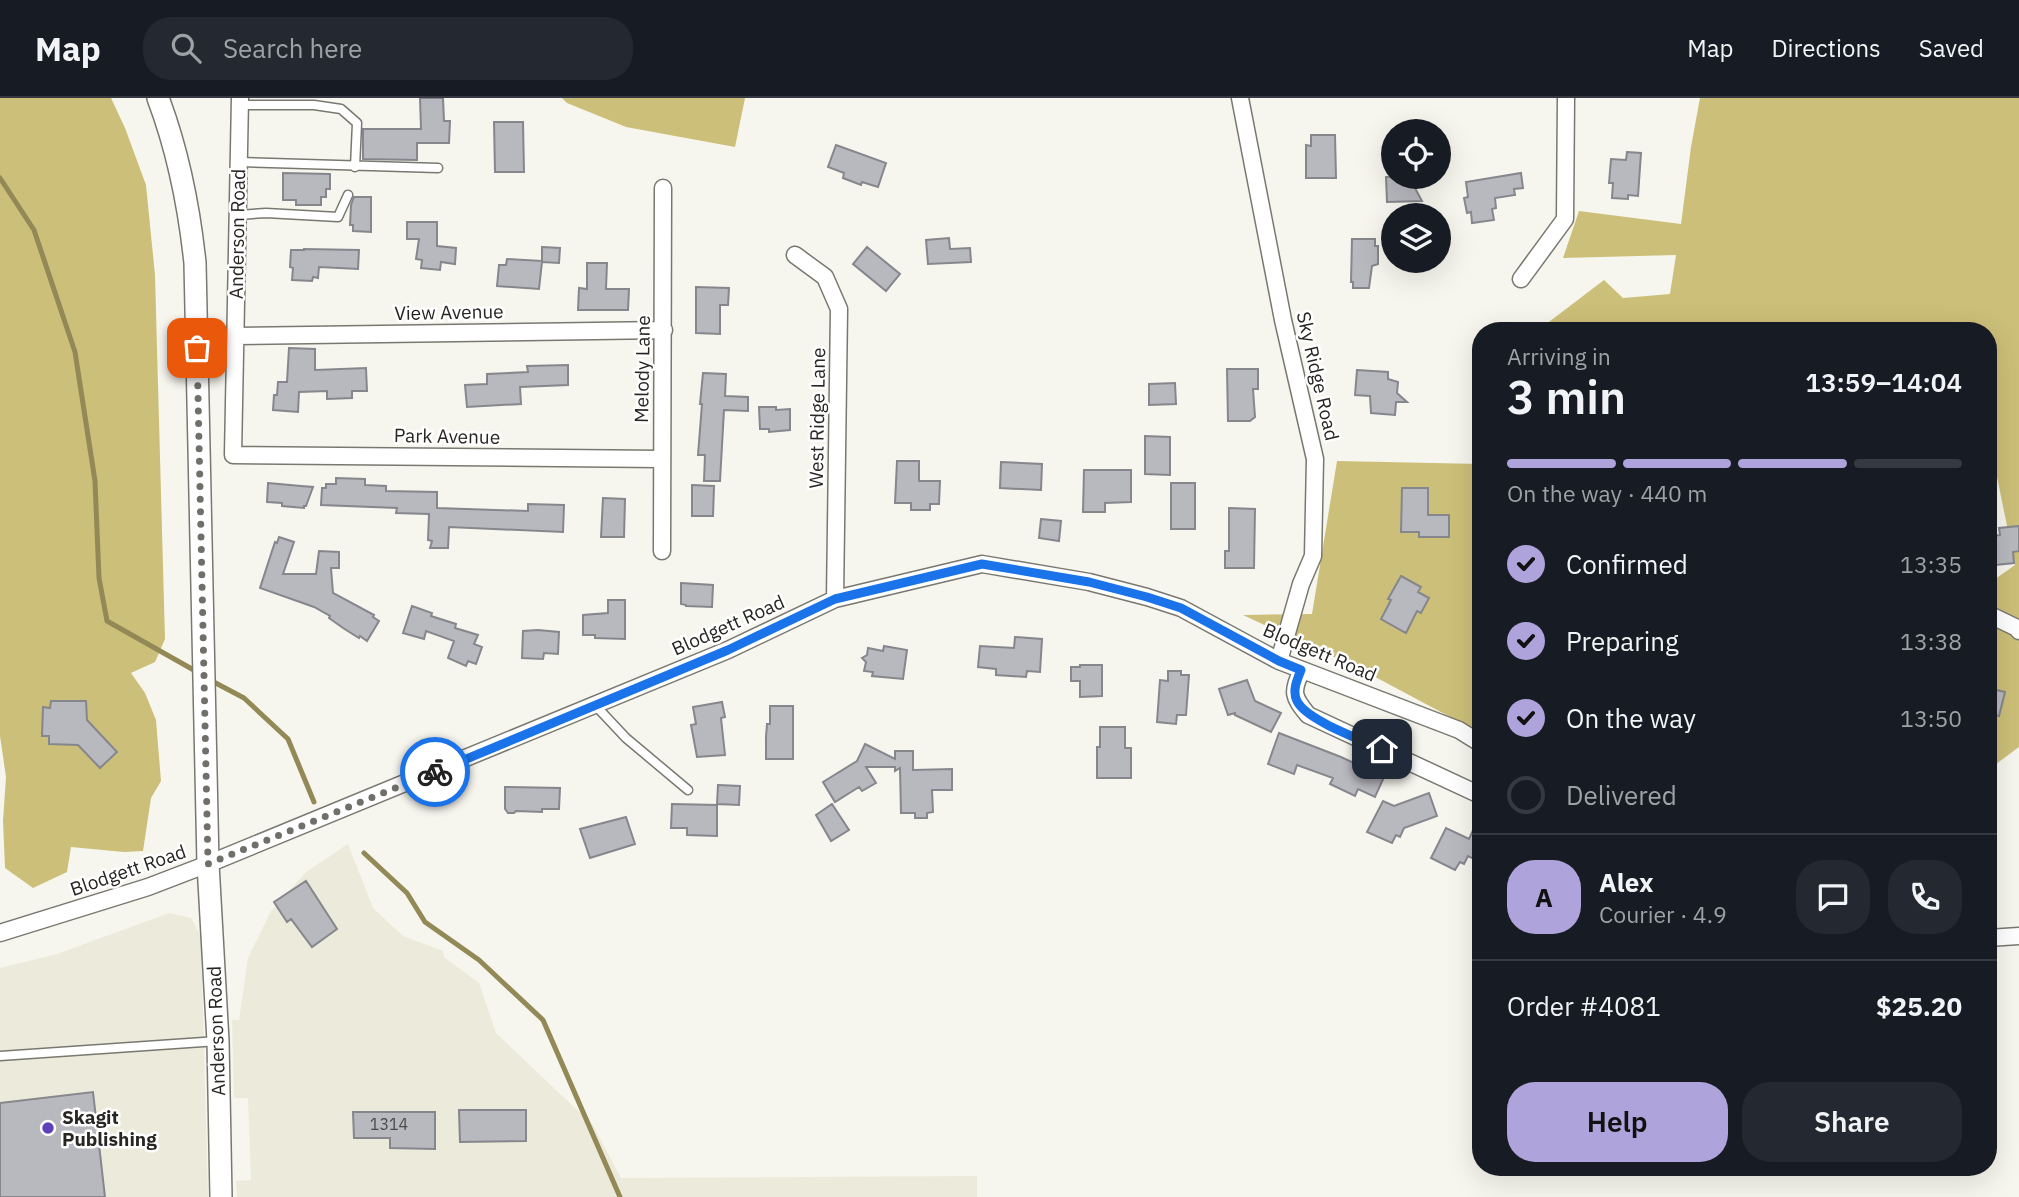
<!DOCTYPE html>
<html lang="en">
<head>
<meta charset="utf-8">
<style>
  :root { --surface:#171b24; --page:#242831; --text:#f1f3f6; --muted:#9ea1a6; --line:#363941; --accent:#aea3db }
  body { margin:0; font-family:"IBM Plex Sans",sans-serif; background:var(--page); color:var(--text); height:100vh; display:flex; flex-direction:column; font-size:26px; white-space:nowrap }
  * { box-sizing:border-box; margin:0 }
  p { font-size:23px; color:var(--muted) }
  .icon { flex:none; width:38px; height:38px; fill:none; stroke:currentColor; stroke-width:2; stroke-linecap:round; stroke-linejoin:round }
  .map { position:relative; flex:1; overflow:hidden }
  .panel { position:absolute; left:1472px; top:224px; width:525px; height:854px; display:flex; flex-direction:column; background:var(--surface); border-radius:28px; box-shadow:0 7px 28px #0002 }
  .panel>* { flex:none }
  .fabs { position:absolute; left:1381px; top:21px; display:grid; gap:14px }
  .fabs a { display:grid; place-items:center; width:70px; height:70px; border-radius:50%; background:var(--surface); box-shadow:0 7px 28px #0002; font-size:35px }
  .pin { position:absolute; display:grid; place-items:center; width:60px; height:60px; color:#fff; margin:-30px; border-radius:14px; box-shadow:0 4px 10px #0006 }
  .courier { position:absolute; display:grid; place-items:center; width:70px; height:70px; margin:-35px; border:5px solid #1a73e8; border-radius:50%; background:#fff; color:#222; box-shadow:0 2px 9px #0007 }
  .head em { font-style:normal; font-weight:600 }
  .head div { display:flex; flex-direction:column-reverse }
  .head { display:flex; align-items:center; justify-content:space-between; height:119px; padding:0 35px }
  h1 { font-size:46px; font-weight:600; line-height:52px }
  .bar { display:grid; grid-template-columns:repeat(4,1fr); gap:10px 7px; align-content:center; height:84px; padding:0 35px }
  .bar i { height:9px; border-radius:5px; background:var(--line) }
  .bar .active { background:var(--accent) }
  .bar p { grid-column:span 4 }
  .line { display:flex; align-items:center; gap:18px; padding:0 35px; border-top:2px solid var(--line) }
  .line div { flex:1 }
  .round { display:grid; place-items:center; flex:none; width:74px; height:74px; border-radius:28px; background:var(--page) }
  ol { padding:0 35px; list-style:none }
  li { display:flex; align-items:center; gap:21px; height:77px }
  li p { margin-inline-start:auto }
  li .icon { padding:7px; border-radius:50%; background:var(--accent); color:#111; stroke-width:4 }
  li:last-child { color:var(--muted) }
  li i { width:38px; height:38px; border:4px solid var(--line); border-radius:50% }
  .primary-button { display:flex; gap:14px; margin-top:auto; padding:14px 35px }
  .primary-button a { flex:1; height:80px; border-radius:28px; background:var(--accent); color:#111; font-size:28px; font-weight:600; line-height:80px; text-align:center }
  .primary-button a+a { background:var(--page); color:var(--text) }
  header { display:flex; align-items:center; gap:42px; box-sizing:border-box; height:98px; padding:0 35px; background:var(--surface); border-bottom:2px solid var(--line) }
  header strong { font-size:33px }
  nav { display:flex; gap:38px; margin-inline-start:auto; font-size:24px }
  .search { width:490px; height:63px; background:var(--page); display:flex; align-items:center; gap:18px; box-sizing:border-box; padding:0 24px; border-radius:28px; color:var(--muted); font-size:26px }
  .map>svg:first-child { display:block }
  .built { fill:#eceada }
  .forest { fill:#ccbf79 }
  .lines { fill:none; stroke-linecap:round; stroke-linejoin:round }
  .stream { stroke:#928957; stroke-width:5 }
  .building { fill:#b8b8bf; stroke:#86868d; stroke-width:2 }
  .service-casing { stroke:#797870; stroke-width:11 }
  .minor-casing { stroke:#797870; stroke-width:19 }
  .tertiary-casing { stroke:#797870; stroke-width:24 }
  .service { stroke:#fff; stroke-width:8 }
  .minor { stroke:#fff; stroke-width:16 }
  .tertiary { stroke:#fff; stroke-width:21 }
  .done { stroke:#706f6a; stroke-width:7; stroke-dasharray:0 12.6 }
  .route { stroke:#1a73e8; stroke-width:9 }
  .poi-dot { fill:#5d42ba; stroke:#fff; stroke-width:2.5 }
  .labels { text-anchor:middle; dominant-baseline:central; stroke-width:5; stroke-linejoin:round; paint-order:stroke }
  .number-label { font-size:16px; fill:#4b4a4a }
  .street-label { font-size:19px; fill:#272623; stroke:#fff }
  .poi-label { font-size:19px; font-weight:bold; fill:#272623; stroke:#fff; text-anchor:start }
</style>
</head>
<body>
<header>
<strong>Map</strong>
<div class="search"><svg class="icon" aria-label="search" viewBox="0 0 24 24"><circle cx="10" cy="10" r="6"/><path d="M15 15l6 6"/></svg>Search here</div>
<nav><a>Map</a><a>Directions</a><a>Saved</a></nav>
</header>
<div class="map">
<svg width="2019" height="1099" viewBox="0 0 2019 1099">
  <rect width="100%" height="100%" fill="#f7f6ee"/>
  <path class="built" d="M 348,746 L 373,810 L 403,838 L 443,853 L 444,859 L 479,885 L 496,935 L 593,1027 L 621,1080 L 977,1078 L 977,1099 L 237,1099 L 236,1083 L 251,1082 L 248,1000 L 234,1000 L 232,922 L 239,922 L 248,860 L 271,813 L 306,774 Z
    M 169,815 L 191,820 L 201,839 L 208,1099 L 0,1099 L 0,870 L 57,856 Z"/>
  <path class="forest" d="M 0,0 L 111,0 L 125,30 L 146,87 L 155,177 L 165,541 L 155,564 L 131,575 L 145,595 L 156,622 L 161,683 L 151,700 L 143,753 L 124,754 L 71,749 L 67,774 L 33,790 L 5,770 L 3,723 L 6,679 L 0,638 Z
    M 562,0 L 745,0 L 735,49 L 626,29 L 567,5 Z
    M 1700,0 L 2019,0 L 2019,649 L 1988,672 L 1988,486 L 2015,467 L 1996,374 L 1988,371 L 1988,233 L 1545,233 L 1541,230 L 1604,182 L 1623,200 L 1670,196 L 1676,157 L 1563,160 L 1579,113 L 1681,126 L 1691,49 Z
    M 1337,363 L 1480,366 L 1480,635 L 1366,574 L 1243,517 L 1312,516 Z"/>
  <g class="lines">
    <path class="stream" d="M 0,80 L 34,132 L 75,254 L 95,383 L 99,480 L 107,523 L 199,575
      M 210,582 L 244,600 L 288,641 L 314,704
      M 364,755 L 407,795 L 425,824 L 479,862 L 543,922 L 620,1099"/>
  </g>
  <path class="building" d="M 420,0 L 443,0 L 444,23 L 450,23 L 449,45 L 417,45 L 417,62 L 363,61 L 363,31 L 421,31 Z
    M 494,24 L 523,24 L 524,74 L 495,74 Z
    M 1311,37 L 1335,37 L 1336,80 L 1306,80 L 1306,47 L 1311,48 Z
    M 836,47 L 886,65 L 878,89 L 862,84 L 861,87 L 843,80 L 844,75 L 828,69 Z
    M 1627,54 L 1641,55 L 1638,98 L 1628,97 L 1628,101 L 1612,100 L 1613,85 L 1609,85 L 1611,61 L 1626,62 Z
    M 283,75 L 330,76 L 330,91 L 326,91 L 326,99 L 321,99 L 321,107 L 296,107 L 296,102 L 283,102 Z
    M 1521,75 L 1523,90 L 1514,91 L 1515,97 L 1495,100 L 1496,110 L 1492,111 L 1494,122 L 1472,125 L 1471,114 L 1467,115 L 1464,100 L 1468,99 L 1466,84 Z
    M 1386,79 L 1409,79 L 1422,103 L 1387,104 Z
    M 354,99 L 371,99 L 371,134 L 353,133 L 353,127 L 350,127 L 351,107 Z
    M 407,124 L 437,124 L 437,148 L 456,150 L 455,166 L 441,164 L 440,172 L 421,170 L 422,162 L 416,161 L 419,141 L 407,141 Z
    M 949,140 L 950,151 L 970,150 L 971,164 L 928,166 L 926,142 Z
    M 1352,141 L 1375,141 L 1375,148 L 1378,148 L 1378,166 L 1372,168 L 1369,190 L 1353,190 L 1353,184 L 1351,184 Z
    M 542,149 L 560,150 L 559,165 L 542,164 L 539,191 L 497,188 L 499,167 L 506,167 L 507,161 L 542,163 Z
    M 867,149 L 900,176 L 886,193 L 853,166 Z
    M 304,151 L 359,152 L 358,171 L 319,169 L 318,180 L 313,179 L 312,183 L 292,182 L 293,170 L 290,169 L 291,152 L 304,152 Z
    M 587,165 L 607,165 L 606,191 L 629,191 L 628,212 L 578,212 L 579,190 L 587,191 Z
    M 696,189 L 729,190 L 728,207 L 720,207 L 720,236 L 696,235 Z
    M 289,250 L 315,251 L 315,272 L 366,270 L 367,293 L 352,293 L 352,300 L 327,301 L 327,293 L 299,294 L 298,314 L 273,312 L 274,297 L 277,297 L 278,284 L 287,284 Z
    M 568,267 L 568,287 L 520,289 L 521,306 L 467,309 L 465,287 L 487,286 L 487,276 L 528,274 L 527,268 Z
    M 1227,271 L 1258,271 L 1258,291 L 1253,291 L 1255,319 L 1250,323 L 1228,323 Z
    M 1357,272 L 1388,274 L 1388,281 L 1398,284 L 1397,295 L 1407,304 L 1396,304 L 1395,317 L 1371,315 L 1370,298 L 1355,297 Z
    M 703,275 L 726,276 L 725,298 L 748,299 L 748,313 L 724,312 L 720,383 L 704,383 L 705,357 L 698,357 L 702,306 L 700,306 Z
    M 1175,285 L 1176,306 L 1149,307 L 1149,286 Z
    M 759,309 L 776,309 L 776,312 L 790,311 L 790,332 L 769,334 L 769,331 L 760,331 Z
    M 1145,338 L 1170,339 L 1170,377 L 1145,376 Z
    M 897,363 L 919,363 L 919,383 L 940,383 L 939,406 L 930,406 L 930,412 L 911,412 L 911,405 L 895,405 Z
    M 1001,364 L 1042,366 L 1041,392 L 1000,390 Z
    M 1084,372 L 1131,372 L 1131,404 L 1105,405 L 1105,414 L 1083,414 Z
    M 336,380 L 365,381 L 365,387 L 386,388 L 386,393 L 437,394 L 437,410 L 528,413 L 528,406 L 564,407 L 563,434 L 449,429 L 448,450 L 430,450 L 432,443 L 428,442 L 429,416 L 396,415 L 397,410 L 321,407 L 322,390 L 326,390 L 326,386 L 336,386 Z
    M 268,385 L 301,388 L 313,389 L 306,408 L 304,408 L 304,410 L 282,408 L 282,405 L 267,404 Z
    M 1171,385 L 1195,385 L 1195,431 L 1171,431 Z
    M 692,387 L 714,388 L 713,418 L 692,418 Z
    M 1402,390 L 1428,390 L 1428,417 L 1449,417 L 1449,439 L 1419,439 L 1419,434 L 1401,434 Z
    M 603,400 L 625,401 L 624,439 L 601,439 Z
    M 1229,410 L 1255,411 L 1254,470 L 1225,470 L 1225,453 L 1229,453 Z
    M 1041,421 L 1061,423 L 1059,443 L 1039,440 Z
    M 2019,428 L 2019,453 L 2013,454 L 2014,465 L 1996,467 L 1993,438 L 2000,437 L 1999,430 Z
    M 279,439 L 294,444 L 283,476 L 316,476 L 319,453 L 339,454 L 339,470 L 331,470 L 333,495 L 374,517 L 373,519 L 379,523 L 367,543 L 360,538 L 359,540 L 343,530 L 329,520 L 330,518 L 314,509 L 260,490 L 275,444 L 277,445 Z
    M 1401,478 L 1421,489 L 1418,494 L 1429,500 L 1421,515 L 1417,513 L 1406,535 L 1381,521 L 1391,502 L 1388,501 Z
    M 681,485 L 713,487 L 712,509 L 686,508 L 686,507 L 681,506 Z
    M 608,502 L 625,502 L 625,541 L 595,540 L 595,537 L 583,537 L 583,517 L 608,515 Z
    M 412,508 L 432,515 L 431,518 L 456,526 L 455,530 L 478,537 L 474,546 L 482,549 L 476,566 L 468,563 L 466,568 L 448,560 L 454,543 L 426,533 L 424,541 L 403,535 Z
    M 538,532 L 559,534 L 558,556 L 544,555 L 543,561 L 522,560 L 523,533 Z
    M 1015,539 L 1042,541 L 1040,574 L 1027,573 L 1026,579 L 996,577 L 996,571 L 978,569 L 980,548 L 1014,550 Z
    M 884,548 L 907,552 L 903,581 L 872,578 L 873,574 L 864,573 L 866,564 L 862,560 L 867,557 L 868,550 L 883,553 Z
    M 1080,567 L 1102,567 L 1102,598 L 1080,599 L 1080,583 L 1071,583 L 1071,569 L 1080,569 Z
    M 1168,573 L 1181,573 L 1181,577 L 1189,577 L 1186,617 L 1177,617 L 1176,626 L 1157,624 L 1160,582 L 1168,583 Z
    M 1247,582 L 1255,603 L 1281,615 L 1271,634 L 1235,617 L 1235,615 L 1228,617 L 1219,591 Z
    M 1988,590 L 2005,594 L 1999,618 L 1988,615 Z
    M 51,603 L 86,603 L 87,622 L 117,654 L 100,670 L 78,647 L 49,646 L 49,638 L 42,638 L 43,609 L 50,610 Z
    M 722,604 L 725,619 L 721,620 L 725,657 L 697,659 L 691,627 L 696,626 L 693,609 Z
    M 770,608 L 793,608 L 793,661 L 766,661 L 766,639 L 767,626 L 770,626 Z
    M 1100,629 L 1125,629 L 1125,650 L 1131,650 L 1131,680 L 1097,680 L 1097,649 L 1100,649 Z
    M 1279,635 L 1341,659 L 1384,679 L 1375,699 L 1358,691 L 1355,698 L 1330,686 L 1333,680 L 1297,667 L 1294,676 L 1268,666 Z
    M 865,646 L 895,661 L 895,653 L 913,653 L 913,672 L 952,671 L 952,692 L 932,692 L 933,714 L 927,715 L 927,720 L 915,720 L 915,715 L 901,715 L 900,670 L 895,673 L 895,669 L 866,669 L 876,685 L 862,693 L 859,689 L 835,704 L 823,684 L 857,663 Z
    M 718,687 L 740,688 L 739,707 L 717,706 Z
    M 505,689 L 560,690 L 559,711 L 542,711 L 542,714 L 516,713 L 514,715 L 508,715 L 505,711 Z
    M 1429,695 L 1437,718 L 1404,730 L 1400,739 L 1396,737 L 1392,745 L 1367,734 L 1383,703 L 1394,708 Z
    M 672,706 L 717,707 L 717,738 L 687,737 L 687,730 L 671,730 Z
    M 832,706 L 849,732 L 831,743 L 816,717 Z
    M 1480,717 L 1480,747 L 1474,761 L 1468,758 L 1464,766 L 1460,764 L 1455,772 L 1431,760 L 1446,730 L 1469,741 Z
    M 626,719 L 635,746 L 590,760 L 580,731 Z
    M 306,783 L 337,831 L 312,849 L 291,821 L 287,824 L 274,804 Z
    M 93,994 L 105,1099 L 0,1099 L 0,1005 Z
    M 459,1012 L 526,1012 L 526,1043 L 460,1044 Z
    M 353,1014 L 435,1014 L 435,1051 L 390,1050 L 390,1040 L 354,1040 Z"/>
  <g class="lines">
    <g class="service-casing">
      <path id="service" d="M 239,7 L 314,7 L 341,11 L 357,25 L 355,69
        M 239,64 L 438,70
        M 238,117 L 266,115 L 338,119 L 348,97
        M 595,607 L 626,640 L 688,692
        M 0,958 L 218,943"/>
    </g>
    <g class="minor-casing">
      <path id="minor" d="M 240,0 L 233,357 L 661,361
        M 1240,0 L 1283,222 L 1315,361 L 1313,458 L 1301,486 L 1279,563
        M 795,157 L 825,179 L 839,211 L 835,501
        M 1521,181 L 1565,121 L 1566,0
        M 236,238 L 664,232
        M 662,453 L 663,90
        M 1988,516 L 2017,530 L 2019,533
        M 1302,572 C 1291,594 1293,599 1308,617 L 1480,697
        M 0,835 L 148,789 L 208,766 L 728,552 L 835,501 L 982,466 L 1089,484 L 1147,499 L 1181,510 L 1279,563 L 1459,632 L 1480,645
        M 1988,840 L 2019,838"/>
    </g>
    <g class="tertiary-casing">
      <path id="tertiary" d="M 158,0 C 178,53 189,108 195,165 L 208,766 L 218,943 L 221,1099"/>
    </g>
    <use href="#service" class="service"/>
    <use href="#minor" class="minor"/>
    <use href="#tertiary" class="tertiary"/>
  </g>
  <g class="lines">
    <path class="done" d="M 197,250 L 208,766 L 435,674"/>
    <path class="route" d="M 435,674 L 728,552 L 835,501 L 982,466 L 1089,484 L 1147,499 L 1181,510 L 1279,563 L 1301,572 C 1297,582 1292,593 1297,603 C 1306,622 1362,642 1382,651"/>
  </g>
  <circle class="poi-dot" cx="48" cy="1030" r="7"/>
  <g class="labels">
    <g class="number-label">
      <text x="389" y="1026">1314</text>
    </g>
    <g class="street-label">
      <text transform="translate(237 136) rotate(-89)">Anderson Road</text>
      <text transform="translate(449 214) rotate(-1)">View Avenue</text>
      <text transform="translate(642 271) rotate(-89)">Melody Lane</text>
      <text transform="translate(1318 278) rotate(77)">Sky Ridge Road</text>
      <text transform="translate(817 320) rotate(-89)">West Ridge Lane</text>
      <text transform="translate(447 338) rotate(1)">Park Avenue</text>
      <text transform="translate(728 527) rotate(-24)">Blodgett Road</text>
      <text transform="translate(1320 554) rotate(23)">Blodgett Road</text>
      <text transform="translate(128 772) rotate(-19)">Blodgett Road</text>
      <text transform="translate(216 933) rotate(-92)">Anderson Road</text>
    </g>
    <g class="poi-label">
      <text x="62" y="1019">Skagit<tspan x="62" dy="22">Publishing</tspan></text>
    </g>
  </g>
</svg>
<div class="fabs">
<a><svg class="icon" aria-label="locate" viewBox="0 0 24 24"><circle cx="12" cy="12" r="6"/><path d="M12 2v4M12 18v4M2 12h4M18 12h4"/></svg></a>
<a><svg class="icon" aria-label="layers" viewBox="0 0 24 24"><path d="M12 4l9 5-9 5-9-5zM3 14l9 5 9-5"/></svg></a>
</div>
<div class="pin" style="left:197px;top:250px;background:#ea580c"><svg class="icon" aria-label="bag" viewBox="0 0 24 24"><path d="M5 8h14l-1 12H6zM9 8a3 3 0 0 1 6 0"/></svg></div>
<div class="pin" style="left:1382px;top:651px;background:#1f2937"><svg class="icon" aria-label="home" viewBox="0 0 24 24"><path d="M3 11l9-7 9 7M6 9v11h12V9"/></svg></div>
<div class="courier" style="left:435px;top:674px"><svg class="icon" aria-label="bike" viewBox="0 0 24 24"><circle cx="6" cy="16" r="4"/><circle cx="18" cy="16" r="4"/><path d="M6 16l4-8h5l3 8M10 8l3 8H6M13 5h3"/></svg></div>
<section class="panel">
<div class="head"><div><h1>3 min</h1><p>Arriving in</p></div><em>13:59–14:04</em></div>
<div class="bar"><i class="active"></i><i class="active"></i><i class="active"></i><i></i><p>On the way · 440 m</p></div>
<ol>
<li><svg class="icon" aria-label="check" viewBox="0 0 24 24"><path d="M5 12l5 5 9-10"/></svg>Confirmed<p>13:35</p></li>
<li><svg class="icon" aria-label="check" viewBox="0 0 24 24"><path d="M5 12l5 5 9-10"/></svg>Preparing<p>13:38</p></li>
<li><svg class="icon" aria-label="check" viewBox="0 0 24 24"><path d="M5 12l5 5 9-10"/></svg>On the way<p>13:50</p></li>
<li><i></i>Delivered</li>
</ol>
<div class="line" style="height:126px"><b class="round" style="background:var(--accent);color:#111">A</b><div><b>Alex</b><p>Courier · 4.9</p></div><a class="round"><svg class="icon" aria-label="chat" viewBox="0 0 24 24"><path d="M4 5h16v11H9l-5 4z"/></svg></a><a class="round"><svg class="icon" aria-label="phone" viewBox="0 0 24 24"><path d="M5 4h4l2 5-3 2q2 4 5 5l2-3 5 2v4C11 20 4 13 5 4z"/></svg></a></div>
<div class="line" style="height:91px"><div>Order #4081</div><b>$25.20</b></div>
<div class="primary-button"><a>Help</a><a>Share</a></div>
</section>
</div>
</body>
</html>
